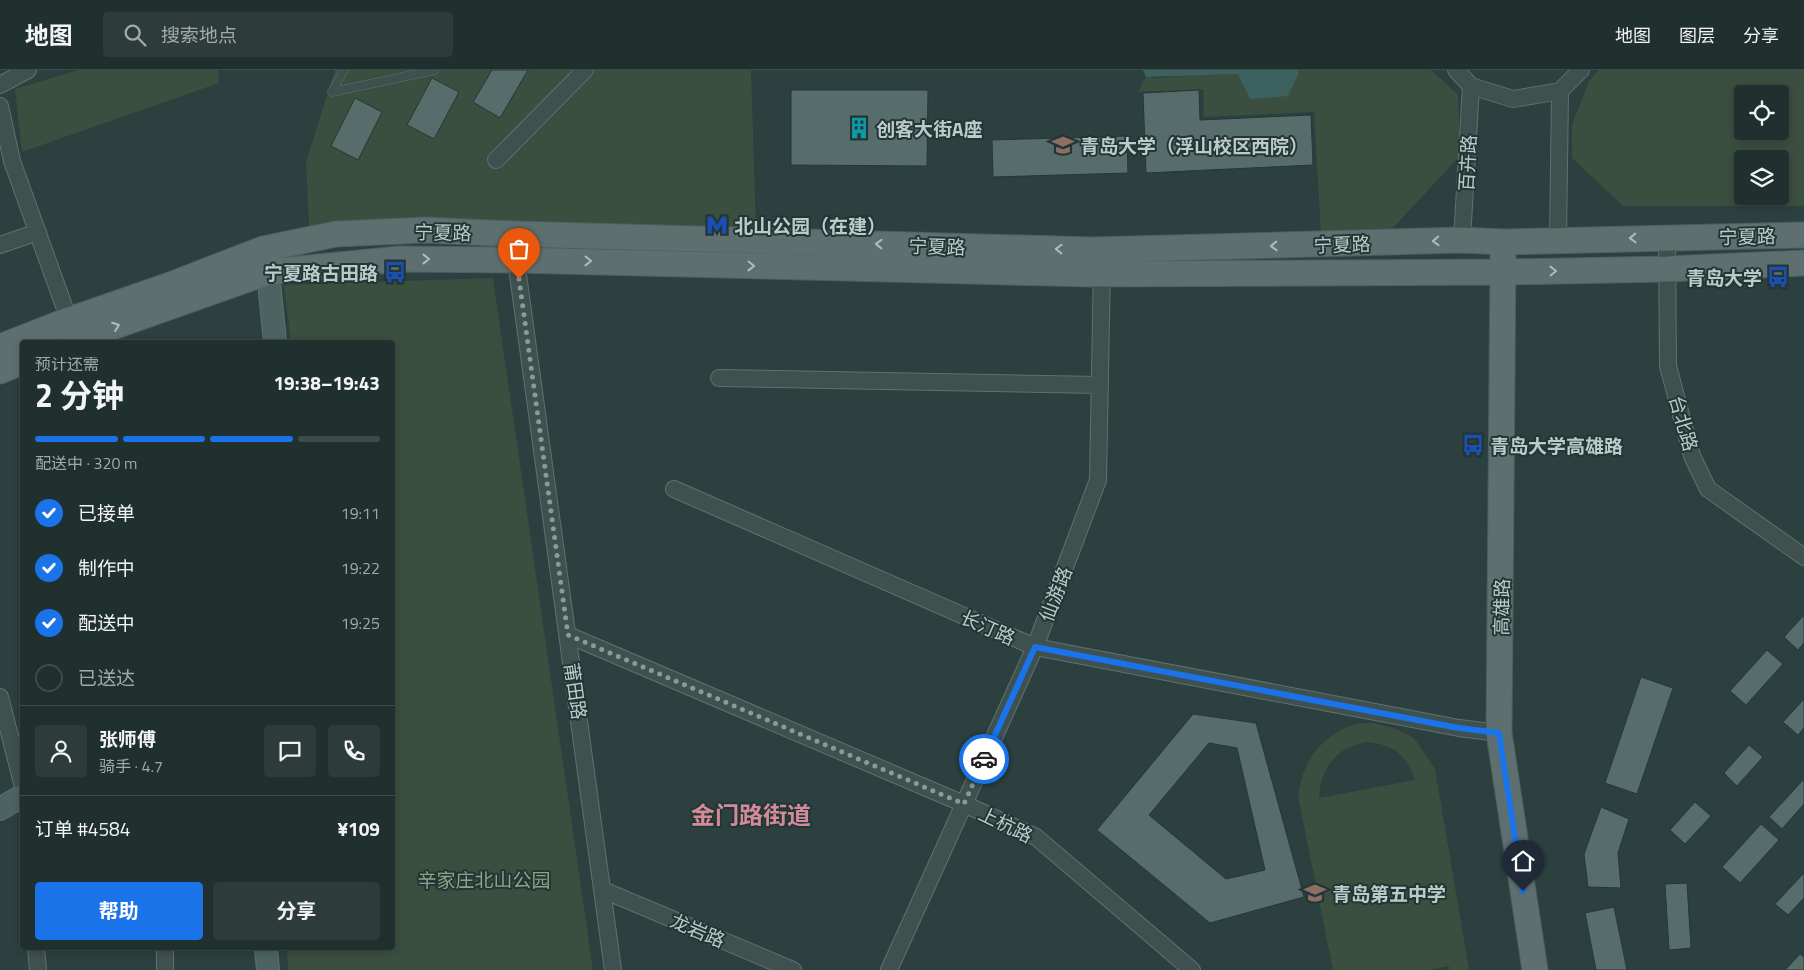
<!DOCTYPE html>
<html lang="zh">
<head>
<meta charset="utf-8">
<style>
  :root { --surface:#20302f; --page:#2d3c3b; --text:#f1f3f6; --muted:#a2a9aa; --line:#3d4b4b; --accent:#1a73e8 }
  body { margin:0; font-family:"Titillium Web","Noto Sans SC",sans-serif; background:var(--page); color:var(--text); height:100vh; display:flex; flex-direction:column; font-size:19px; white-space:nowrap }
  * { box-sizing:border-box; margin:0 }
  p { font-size:16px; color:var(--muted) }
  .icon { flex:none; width:28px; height:28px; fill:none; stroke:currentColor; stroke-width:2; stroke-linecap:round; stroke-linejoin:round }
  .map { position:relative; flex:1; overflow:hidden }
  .panel { position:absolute; left:20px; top:270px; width:375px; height:610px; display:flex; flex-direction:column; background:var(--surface); border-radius:5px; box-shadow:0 2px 8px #0003,0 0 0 1px var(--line) }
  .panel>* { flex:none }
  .tools { position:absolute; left:1734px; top:15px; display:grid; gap:10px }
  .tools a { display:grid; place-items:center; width:55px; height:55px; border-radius:5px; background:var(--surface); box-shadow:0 2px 8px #0003,0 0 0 1px var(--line); font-size:25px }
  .pin { position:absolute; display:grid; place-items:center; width:42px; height:42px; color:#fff; margin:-51px -21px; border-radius:50% 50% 50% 0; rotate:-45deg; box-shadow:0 0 5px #0007 }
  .pin .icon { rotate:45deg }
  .courier { position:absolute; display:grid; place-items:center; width:50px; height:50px; margin:-25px; border:4px solid #1a73e8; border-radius:50%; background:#fff; color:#222; box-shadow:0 1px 6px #0007 }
  .head em { font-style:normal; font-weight:700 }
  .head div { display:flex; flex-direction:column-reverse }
  .head { display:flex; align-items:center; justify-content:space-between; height:85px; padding:0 15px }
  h1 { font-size:32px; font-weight:700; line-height:38px }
  .bar { display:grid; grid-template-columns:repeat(4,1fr); gap:8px 5px; align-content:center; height:60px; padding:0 15px }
  .bar i { height:6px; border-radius:4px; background:var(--line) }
  .bar .current { background:var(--accent) }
  .bar p { grid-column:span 4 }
  .line { display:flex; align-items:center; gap:12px; padding:0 15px; border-top:1px solid var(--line) }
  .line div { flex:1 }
  .round { display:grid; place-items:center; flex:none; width:52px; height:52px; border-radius:5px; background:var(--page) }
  ol { padding:0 15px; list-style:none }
  li { display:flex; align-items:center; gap:15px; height:55px }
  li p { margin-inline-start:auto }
  li .icon { padding:5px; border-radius:50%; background:var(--accent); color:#fff; stroke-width:4 }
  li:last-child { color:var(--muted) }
  li i { width:28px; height:28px; border:2px solid var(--line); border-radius:50% }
  .action { display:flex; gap:10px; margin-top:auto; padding:10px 15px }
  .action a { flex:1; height:58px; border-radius:5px; background:var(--accent); color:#fff; font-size:20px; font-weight:700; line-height:58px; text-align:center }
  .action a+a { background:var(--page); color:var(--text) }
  header { display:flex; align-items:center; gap:30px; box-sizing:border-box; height:70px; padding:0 25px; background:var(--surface); border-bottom:1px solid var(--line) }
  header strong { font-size:24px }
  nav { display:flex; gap:28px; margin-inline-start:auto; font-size:18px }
  .search { width:350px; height:45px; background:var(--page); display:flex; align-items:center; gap:12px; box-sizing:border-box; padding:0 18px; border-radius:5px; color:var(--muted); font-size:19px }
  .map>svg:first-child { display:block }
  .green { fill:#3a4f40; fill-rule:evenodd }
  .water { fill:#3d615e }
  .building { fill:#566d6c; stroke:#253837; fill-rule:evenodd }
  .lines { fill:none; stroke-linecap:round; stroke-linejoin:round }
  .lane-casing { stroke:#5f7170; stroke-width:9 }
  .street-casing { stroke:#5f7170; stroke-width:18 }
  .secondary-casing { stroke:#5f7170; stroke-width:24 }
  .primary-casing { stroke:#4b5d5c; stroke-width:27 }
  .lane { stroke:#3e514f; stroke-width:8 }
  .street { stroke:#3e514f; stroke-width:16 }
  .secondary { stroke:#4d6362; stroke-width:22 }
  .primary { stroke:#5d706f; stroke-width:25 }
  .oneway { stroke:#adbdbc }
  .done { stroke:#899a99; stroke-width:5; stroke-dasharray:0 9 }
  .route { stroke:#1a73e8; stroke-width:6 }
  .labels { text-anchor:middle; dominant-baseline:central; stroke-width:4; stroke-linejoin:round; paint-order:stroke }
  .poi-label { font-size:19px; font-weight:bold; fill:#bbcbca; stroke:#233635; text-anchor:start }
  .street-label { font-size:19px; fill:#bbcbca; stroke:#233635 }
  .park-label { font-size:19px; fill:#90a284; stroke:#233635 }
  .district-label { font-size:24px; font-weight:bold; fill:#d28b9b; stroke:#233635 }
</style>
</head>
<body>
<header>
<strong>地图</strong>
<div class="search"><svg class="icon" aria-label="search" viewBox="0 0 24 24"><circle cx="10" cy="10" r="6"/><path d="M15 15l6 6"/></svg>搜索地点</div>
<nav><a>地图</a><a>图层</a><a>分享</a></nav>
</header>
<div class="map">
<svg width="1804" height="900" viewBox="0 0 1804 900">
  <rect width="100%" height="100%" fill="#2b403f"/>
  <path class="green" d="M 78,0 L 218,0 L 219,13 L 22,82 L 15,19 Z
    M 335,0 L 751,0 L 756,160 L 309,156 L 306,92 Z
    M 1298,0 L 1431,0 L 1458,25 L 1460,86 L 1389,162 L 1321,164 L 1314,42 L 1204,47 L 1203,19 L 1138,22 L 1146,7 L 1159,8 L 1193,5 L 1299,3 Z
    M 1599,0 L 1804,0 L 1804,136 L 1623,136 L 1572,88 L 1572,55 L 1589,11 ZM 1742,24 L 1780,24 L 1780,61 L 1742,61 ZM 1742,89 L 1780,89 L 1780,126 L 1742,126 Z
    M 493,208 L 593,900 L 288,900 L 287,878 L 392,878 L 392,272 L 291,272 L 284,215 Z
    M 1373,653 L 1396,659 L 1414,668 L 1435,699 L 1469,900 L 1449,900 L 1449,896 L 1427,900 L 1333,900 L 1298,726 C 1302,693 1320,666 1353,655 C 1359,653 1366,653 1373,653 ZM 1366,672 C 1394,675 1405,683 1415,710 L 1319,728 C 1321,698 1335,678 1366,672 Z"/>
  <path class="water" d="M 1143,0 L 1298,0 L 1299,3 L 1288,26 L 1250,29 L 1238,4 L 1146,7 Z"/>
  <path class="building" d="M 492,0 L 528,0 L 500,48 L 473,32 Z
    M 432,8 L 459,22 L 434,69 L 407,55 Z
    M 791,20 L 928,20 L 927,96 L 791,95 Z
    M 1199,20 L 1200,50 L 1311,45 L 1313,95 L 1146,103 L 1143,23 Z
    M 355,28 L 382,42 L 358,90 L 331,76 Z
    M 1127,66 L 1128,103 L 993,107 L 992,70 Z
    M 1804,545 L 1804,573 L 1798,580 L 1784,567 Z
    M 1767,580 L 1783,594 L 1746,635 L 1730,621 Z
    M 1641,607 L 1673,618 L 1637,724 L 1605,713 Z
    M 1804,629 L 1804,658 L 1798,665 L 1783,652 Z
    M 1193,644 L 1256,653 L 1304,827 L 1210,853 L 1097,760 ZM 1209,673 L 1237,678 L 1265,800 L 1226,809 L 1149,745 Z
    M 1749,675 L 1763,687 L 1737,716 L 1724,703 Z
    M 1803,710 L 1804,712 L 1804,734 L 1782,759 L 1769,747 Z
    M 1695,732 L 1711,746 L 1685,774 L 1670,760 Z
    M 1601,737 L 1629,749 L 1618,783 L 1621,818 L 1588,817 L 1584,784 Z
    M 1761,754 L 1779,770 L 1740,813 L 1722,797 Z
    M 1804,803 L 1804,828 L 1788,845 L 1775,834 Z
    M 1687,813 L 1691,878 L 1669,880 L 1665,814 Z
    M 1614,837 L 1627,900 L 1596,900 L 1585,843 Z
    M 1800,884 L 1804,887 L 1804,900 L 1785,900 Z"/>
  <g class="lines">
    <g class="lane-casing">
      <path id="lane" d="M 332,22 L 435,0
        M 332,22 L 344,0"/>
    </g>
    <g class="street-casing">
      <path id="street" d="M 1456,0 L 1471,16 L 1462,170
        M 0,15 L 28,0
        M 1471,16 L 1513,29 L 1560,21
        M 0,36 L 12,91 L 69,250 L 71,259
        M 496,90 L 585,0
        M 517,164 L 516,190 L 613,900
        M 1667,167 L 1668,296 L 1692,386 L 1708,419 L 1804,487
        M 1558,171 L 1560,21 L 1581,0
        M 0,175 L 38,162
        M 719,308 L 1100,315
        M 674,419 L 1035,577 L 1459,658 L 1499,663
        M 568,565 L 964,734 L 1036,767 L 1192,900
        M 0,627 L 22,713
        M 603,820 L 793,900
        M 36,878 L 38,900
        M 165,900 L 165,878
        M 889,900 L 1035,577 L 1098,410 L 1102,195"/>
    </g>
    <g class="secondary-casing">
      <path id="secondary" d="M 264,184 L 268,202 L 275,272
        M 0,739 L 22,726
        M 266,878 L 268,900"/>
    </g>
    <g class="primary-casing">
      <path id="primary" d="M 1503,185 L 1499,663 L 1535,900
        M 70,272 L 268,202 L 399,189 L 516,190 L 1093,204 L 1504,202 L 1667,199 L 1804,193
        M 0,277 L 69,250 L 170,215 L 263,179 L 336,164 L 425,160 L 517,164 L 1093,180 L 1462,170 L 1503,172 L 1804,165
        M 0,301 L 22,292"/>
    </g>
    <use href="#lane" class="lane"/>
    <use href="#street" class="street"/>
    <use href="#secondary" class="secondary"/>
    <use href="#primary" class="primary"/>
  </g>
  <defs><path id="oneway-chevron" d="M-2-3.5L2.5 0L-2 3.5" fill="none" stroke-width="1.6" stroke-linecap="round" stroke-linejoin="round" transform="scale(1.25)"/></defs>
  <g class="oneway">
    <use href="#oneway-chevron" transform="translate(1633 168) rotate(178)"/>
    <use href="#oneway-chevron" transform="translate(1436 171) rotate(178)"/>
    <use href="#oneway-chevron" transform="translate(879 174) rotate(-178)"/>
    <use href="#oneway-chevron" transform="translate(1274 176) rotate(178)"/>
    <use href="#oneway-chevron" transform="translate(1059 179) rotate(-178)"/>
    <use href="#oneway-chevron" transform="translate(426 189)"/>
    <use href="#oneway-chevron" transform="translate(588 191) rotate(1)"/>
    <use href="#oneway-chevron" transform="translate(751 196) rotate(1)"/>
    <use href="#oneway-chevron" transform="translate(1553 201) rotate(-1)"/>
    <use href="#oneway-chevron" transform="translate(116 256) rotate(-20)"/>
  </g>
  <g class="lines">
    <path class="done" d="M 519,209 L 568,565 L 964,734 L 984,689"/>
    <path class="route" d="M 984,689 L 1035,577 L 1459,658 L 1499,663 L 1523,821"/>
  </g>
  <defs>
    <g id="building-bare" transform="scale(1.725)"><path d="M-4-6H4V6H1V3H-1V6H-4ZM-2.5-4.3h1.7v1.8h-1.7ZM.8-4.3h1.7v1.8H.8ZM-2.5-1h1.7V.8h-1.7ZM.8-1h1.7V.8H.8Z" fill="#0f9aa8" stroke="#233635" stroke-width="2.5" paint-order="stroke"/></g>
    <g id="university-bare" transform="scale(1.725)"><path d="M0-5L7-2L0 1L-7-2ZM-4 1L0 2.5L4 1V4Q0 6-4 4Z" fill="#8d6e63" stroke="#233635" stroke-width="2.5" paint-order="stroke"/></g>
    <g id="metro-bare" transform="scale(1.725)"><path d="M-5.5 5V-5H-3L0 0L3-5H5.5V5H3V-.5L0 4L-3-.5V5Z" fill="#1a4fb4" stroke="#233635" stroke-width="2.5" paint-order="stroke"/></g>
    <g id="bus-bare" transform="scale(1.725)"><path d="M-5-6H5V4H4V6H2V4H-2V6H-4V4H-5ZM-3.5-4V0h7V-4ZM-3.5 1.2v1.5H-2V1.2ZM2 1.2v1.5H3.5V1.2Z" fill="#1a4fb4" stroke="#233635" stroke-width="2.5" paint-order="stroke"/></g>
    <g id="school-bare" transform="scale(1.725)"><path d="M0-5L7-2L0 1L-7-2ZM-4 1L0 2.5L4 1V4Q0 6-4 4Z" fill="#8d6e63" stroke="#233635" stroke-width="2.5" paint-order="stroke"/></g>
  </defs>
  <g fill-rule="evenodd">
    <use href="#building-bare" x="859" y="58"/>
    <use href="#university-bare" x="1063" y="75"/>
    <use href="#metro-bare" x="717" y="155"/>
    <use href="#bus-bare" x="395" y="202"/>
    <use href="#bus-bare" x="1778" y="207"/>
    <use href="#bus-bare" x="1473" y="375"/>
    <use href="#school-bare" x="1315" y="823"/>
  </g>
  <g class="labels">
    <g class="poi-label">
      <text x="876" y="58">创客大街A座</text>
      <text x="1080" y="75">青岛大学（浮山校区西院）</text>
      <text x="734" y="155">北山公园（在建）</text>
      <text x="378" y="202" text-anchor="end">宁夏路古田路</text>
      <text x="1762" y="207" text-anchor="end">青岛大学</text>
      <text x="1490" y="375">青岛大学高雄路</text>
      <text x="1332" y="823">青岛第五中学</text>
    </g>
    <g class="street-label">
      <text transform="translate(1467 93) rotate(-87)">百卉路</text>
      <text transform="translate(443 162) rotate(1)">宁夏路</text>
      <text transform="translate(1747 166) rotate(-1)">宁夏路</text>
      <text transform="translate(1342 174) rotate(-2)">宁夏路</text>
      <text transform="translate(937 176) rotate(2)">宁夏路</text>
      <text transform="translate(1684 353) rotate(74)">台北路</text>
      <text transform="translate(1055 524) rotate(-69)">仙游路</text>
      <text transform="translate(1501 537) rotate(-89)">高雄路</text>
      <text transform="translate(988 557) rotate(24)">长汀路</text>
      <text transform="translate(576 621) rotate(82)">莆田路</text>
      <text transform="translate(1006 754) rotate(26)">上杭路</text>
      <text transform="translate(698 860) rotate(23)">龙岩路</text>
    </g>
    <g class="park-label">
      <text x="484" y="809">辛家庄北山公园</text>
    </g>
    <g class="district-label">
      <text x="751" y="745">金门路街道</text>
    </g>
  </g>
</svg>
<div class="tools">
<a><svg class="icon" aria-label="locate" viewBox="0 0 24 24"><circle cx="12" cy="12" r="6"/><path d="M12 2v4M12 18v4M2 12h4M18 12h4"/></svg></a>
<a><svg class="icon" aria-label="layers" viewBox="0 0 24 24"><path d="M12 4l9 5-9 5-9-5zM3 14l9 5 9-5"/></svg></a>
</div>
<div class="pin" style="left:519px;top:209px;background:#ea580c"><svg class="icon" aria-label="bag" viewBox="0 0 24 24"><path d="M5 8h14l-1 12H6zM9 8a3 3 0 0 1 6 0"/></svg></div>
<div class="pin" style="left:1523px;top:821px;background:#1f2937"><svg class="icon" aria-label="home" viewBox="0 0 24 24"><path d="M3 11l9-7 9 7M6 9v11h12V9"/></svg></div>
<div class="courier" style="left:984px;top:689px"><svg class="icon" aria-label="car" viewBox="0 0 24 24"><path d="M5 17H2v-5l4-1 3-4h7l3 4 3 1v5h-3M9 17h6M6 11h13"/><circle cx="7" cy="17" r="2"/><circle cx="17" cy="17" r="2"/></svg></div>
<section class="panel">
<div class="head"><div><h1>2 分钟</h1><p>预计还需</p></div><em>19:38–19:43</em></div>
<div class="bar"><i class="current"></i><i class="current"></i><i class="current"></i><i></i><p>配送中 · 320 m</p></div>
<ol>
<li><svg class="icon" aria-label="check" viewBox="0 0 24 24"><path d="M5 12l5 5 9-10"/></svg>已接单<p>19:11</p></li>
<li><svg class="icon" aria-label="check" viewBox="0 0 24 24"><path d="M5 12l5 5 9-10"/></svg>制作中<p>19:22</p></li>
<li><svg class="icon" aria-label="check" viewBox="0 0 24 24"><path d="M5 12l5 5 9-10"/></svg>配送中<p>19:25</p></li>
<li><i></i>已送达</li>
</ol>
<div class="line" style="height:90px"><a class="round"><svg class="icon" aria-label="person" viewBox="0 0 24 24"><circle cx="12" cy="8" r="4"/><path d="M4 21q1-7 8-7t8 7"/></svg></a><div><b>张师傅</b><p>骑手 · 4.7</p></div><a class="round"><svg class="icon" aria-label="chat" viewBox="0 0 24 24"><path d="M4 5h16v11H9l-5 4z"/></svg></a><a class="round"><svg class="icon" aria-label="phone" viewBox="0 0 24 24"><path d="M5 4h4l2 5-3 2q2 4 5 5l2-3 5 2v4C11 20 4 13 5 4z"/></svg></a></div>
<div class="line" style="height:65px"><div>订单 #4584</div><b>¥109</b></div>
<div class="action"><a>帮助</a><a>分享</a></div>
</section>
</div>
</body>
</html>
